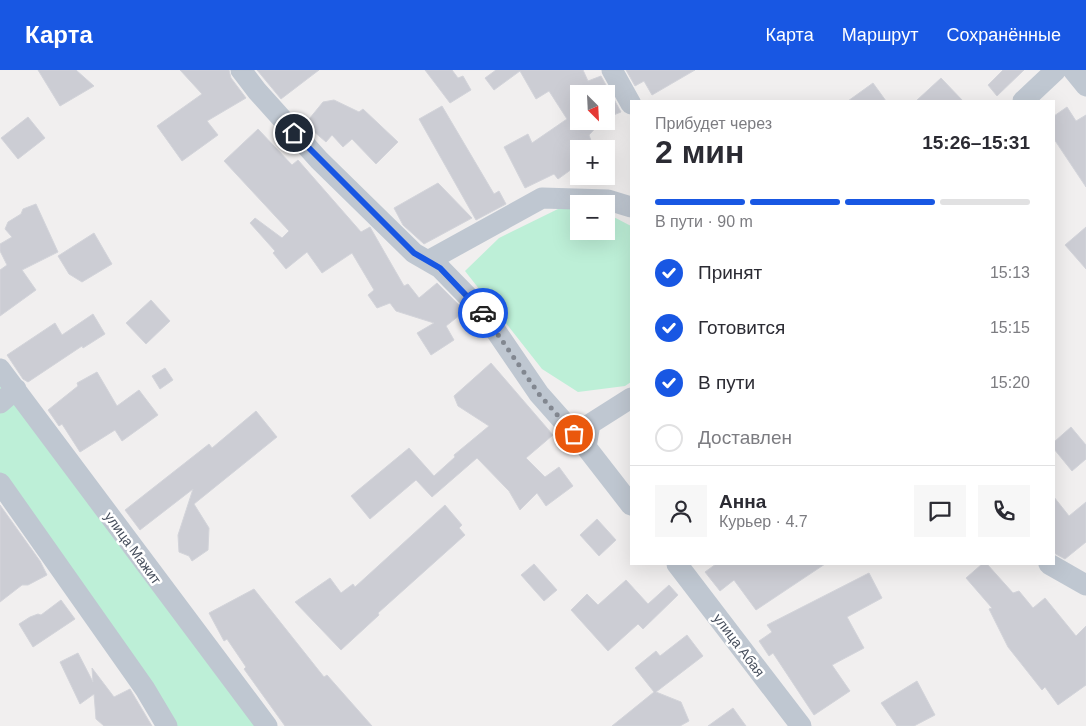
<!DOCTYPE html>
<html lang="ru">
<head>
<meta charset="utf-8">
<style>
  :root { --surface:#fff; --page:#f7f7f7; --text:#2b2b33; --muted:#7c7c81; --line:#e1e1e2; --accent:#1857e3 }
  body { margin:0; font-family:Arial,sans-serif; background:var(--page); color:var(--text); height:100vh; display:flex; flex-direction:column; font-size:19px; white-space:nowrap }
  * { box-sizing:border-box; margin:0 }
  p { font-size:16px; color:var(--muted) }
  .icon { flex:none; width:28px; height:28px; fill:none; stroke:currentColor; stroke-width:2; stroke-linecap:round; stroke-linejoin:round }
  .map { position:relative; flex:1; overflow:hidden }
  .sheet { position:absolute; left:630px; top:30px; width:425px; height:465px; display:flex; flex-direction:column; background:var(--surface); border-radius:0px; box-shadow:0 5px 20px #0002 }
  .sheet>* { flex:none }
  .needle { width:32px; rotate:156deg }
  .fabs { position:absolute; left:570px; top:15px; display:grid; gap:10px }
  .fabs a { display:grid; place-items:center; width:45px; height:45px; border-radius:0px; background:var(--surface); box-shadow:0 5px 20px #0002; font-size:25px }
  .pin { position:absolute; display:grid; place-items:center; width:42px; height:42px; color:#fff; margin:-21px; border:2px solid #fff; border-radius:50%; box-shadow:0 1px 5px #0007 }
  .courier { position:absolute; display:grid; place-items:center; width:50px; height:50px; margin:-25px; border:4px solid #1857e3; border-radius:50%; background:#fff; color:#222; box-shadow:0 1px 6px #0007 }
  .head em { font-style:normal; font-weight:700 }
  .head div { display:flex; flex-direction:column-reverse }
  .head { display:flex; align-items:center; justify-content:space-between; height:85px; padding:0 25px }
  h1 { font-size:32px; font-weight:700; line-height:38px }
  .bar { display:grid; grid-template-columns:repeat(4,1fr); gap:8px 5px; align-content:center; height:60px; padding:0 25px }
  .bar i { height:6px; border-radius:4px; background:var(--line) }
  .bar .on { background:var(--accent) }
  .bar p { grid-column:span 4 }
  .line { display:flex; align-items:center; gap:12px; padding:0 25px; border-top:1px solid var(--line) }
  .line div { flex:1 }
  .round { display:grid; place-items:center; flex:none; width:52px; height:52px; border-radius:0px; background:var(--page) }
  ol { padding:0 25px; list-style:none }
  li { display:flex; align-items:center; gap:15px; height:55px }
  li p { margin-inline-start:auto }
  li .icon { padding:5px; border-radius:50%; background:var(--accent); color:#fff; stroke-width:4 }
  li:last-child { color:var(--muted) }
  li i { width:28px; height:28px; border:2px solid var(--line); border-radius:50% }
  header { display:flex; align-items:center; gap:30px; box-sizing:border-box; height:70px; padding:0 25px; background:var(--accent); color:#fff }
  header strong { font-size:24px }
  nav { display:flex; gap:28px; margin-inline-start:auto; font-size:18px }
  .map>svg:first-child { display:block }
  .green { fill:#bdefd7 }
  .building { fill:#cccdd4; stroke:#d3d4da }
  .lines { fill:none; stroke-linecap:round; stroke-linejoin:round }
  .minor { stroke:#bfc7d1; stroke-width:21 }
  .done { stroke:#828790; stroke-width:5; stroke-dasharray:0 9 }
  .route { stroke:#1857e3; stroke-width:6 }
  .labels { text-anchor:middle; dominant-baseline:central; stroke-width:5; stroke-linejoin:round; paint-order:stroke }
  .street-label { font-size:14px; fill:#474f5d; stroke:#fff }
</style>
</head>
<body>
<header>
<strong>Карта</strong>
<nav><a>Карта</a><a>Маршрут</a><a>Сохранённые</a></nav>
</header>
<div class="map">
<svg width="1086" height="656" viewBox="0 0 1086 656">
  <rect width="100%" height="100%" fill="#f1efef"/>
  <path class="green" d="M 579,137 L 579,161 L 606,161 L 606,143 L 631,156 L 631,312 L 625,316 L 578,322 L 542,299 L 465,201 L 499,168 L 560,138 Z
    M 0,306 L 272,656 L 172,656 L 0,409 Z"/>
  <path class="building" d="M 38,0 L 76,0 L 94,16 L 60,36 Z
    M 180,0 L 229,0 L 231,8 L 246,28 L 207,51 L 218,65 L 182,91 L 157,56 L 202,24 Z
    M 257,0 L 319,0 L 281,29 Z
    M 425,0 L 452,0 L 458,8 L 463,6 L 471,20 L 450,33 Z
    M 496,0 L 583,0 L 588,11 L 601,6 L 621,42 L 606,48 L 606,24 L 579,24 L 579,51 L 602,51 L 589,65 L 594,79 L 579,79 L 579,94 L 558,109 L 554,104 L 525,118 L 504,77 L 528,64 L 532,73 L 567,49 L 549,21 L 536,29 L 520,1 L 494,20 L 485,8 Z
    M 626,0 L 695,0 L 652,25 L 644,11 L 635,16 Z
    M 1003,0 L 1024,0 L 997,26 L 988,15 Z
    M 941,8 L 963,31 L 916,31 Z
    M 873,13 L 886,31 L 848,31 Z
    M 334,30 L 359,42 L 363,39 L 398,72 L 376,94 L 352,69 L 343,77 L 332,65 L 326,72 L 305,54 L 323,32 Z
    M 442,36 L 494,124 L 499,121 L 506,134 L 476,150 L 419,49 Z
    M 1067,37 L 1076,51 L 1086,45 L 1086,117 L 1054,69 L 1054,46 Z
    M 28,47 L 45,68 L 18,89 L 1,68 Z
    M 258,59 L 292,95 L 298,90 L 361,162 L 370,157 L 404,216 L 408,214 L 419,228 L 437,213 L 465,241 L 446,256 L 454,270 L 431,285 L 417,263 L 434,253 L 396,241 L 390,233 L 377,238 L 368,225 L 374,220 L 352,183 L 322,203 L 307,182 L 286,199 L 273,183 L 275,181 L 250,153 L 255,148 L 282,168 L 289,161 L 224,91 Z
    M 438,113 L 472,148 L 424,174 L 403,155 L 394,138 Z
    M 36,134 L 58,182 L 22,200 L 36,220 L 0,246 L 0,200 L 7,195 L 0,181 L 0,174 L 12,167 L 5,159 L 8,152 L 21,144 L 23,139 Z
    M 1086,157 L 1086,199 L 1065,175 Z
    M 94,163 L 112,194 L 82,212 L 69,204 L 58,186 Z
    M 151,230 L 170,251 L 146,274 L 126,253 Z
    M 93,244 L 105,264 L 83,278 L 82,276 L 28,312 L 23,309 L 7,285 L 55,253 L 62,265 Z
    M 491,293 L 553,365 L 526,388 L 545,407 L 559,397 L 573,416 L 546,436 L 537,423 L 520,440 L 509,421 L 477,388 L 432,427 L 416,410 L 370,449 L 351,426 L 409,378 L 434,406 L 455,387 L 454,385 L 489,356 L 458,336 L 454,326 Z
    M 165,298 L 173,310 L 160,319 L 152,306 Z
    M 97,302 L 117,336 L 139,320 L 158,345 L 122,371 L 115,360 L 80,382 L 62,354 L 59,356 L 48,340 L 78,316 L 77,313 Z
    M 256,341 L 277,367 L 194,434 L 209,458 L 208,480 L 192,491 L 189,486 L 179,482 L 178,465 L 193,419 L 140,460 L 125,440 L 209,374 L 212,378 Z
    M 1071,357 L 1086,375 L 1086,389 L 1072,401 L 1054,379 L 1054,372 Z
    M 1054,427 L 1069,446 L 1086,432 L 1086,472 L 1065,489 L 1054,483 Z
    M 0,435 L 40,491 L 47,505 L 28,515 L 22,515 L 0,532 Z
    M 445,435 L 462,455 L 459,458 L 465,465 L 378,543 L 379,545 L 341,580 L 295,532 L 330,508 L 341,523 L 353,514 L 355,517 Z
    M 597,449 L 616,470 L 599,486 L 580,465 Z
    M 534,494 L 557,520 L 544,531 L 521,505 Z
    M 716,494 L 825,494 L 756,540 L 734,510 L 720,521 L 705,502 Z
    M 982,494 L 987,494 L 1013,523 L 1019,521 L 1033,538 L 1045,528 L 1076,566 L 1086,556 L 1086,615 L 1058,635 L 1045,617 L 1042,620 L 1008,577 L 989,539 L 992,538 L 966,508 Z
    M 869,503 L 882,528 L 847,547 L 864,578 L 832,595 L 850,621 L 814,645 L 773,583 L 769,586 L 759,571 L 772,562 L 767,555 Z
    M 626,510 L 648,534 L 669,515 L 678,525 L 643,559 L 638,554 L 608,581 L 571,540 L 587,524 L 598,535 Z
    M 254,519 L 324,607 L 327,605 L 372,656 L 285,656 L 244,599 L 246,597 L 227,569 L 224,571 L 209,543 Z
    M 61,530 L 75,549 L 33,577 L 19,554 L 30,547 L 38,544 L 41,545 Z
    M 687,565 L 703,586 L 656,622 L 681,632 L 689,651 L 680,656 L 612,656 L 654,622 L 635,598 L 656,581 L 660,586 Z
    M 78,583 L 93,612 L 92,598 L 114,627 L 130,619 L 152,656 L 104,656 L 96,649 L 94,624 L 80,634 L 60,592 Z
    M 917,611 L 935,645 L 914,656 L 897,656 L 881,633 Z
    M 733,638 L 746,656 L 708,656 Z"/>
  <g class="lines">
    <path class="minor" d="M 241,0 L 257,21 L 319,90 L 414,183 L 440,198 L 483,242 L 539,324 L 586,377 L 631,435
      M 612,0 L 631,34
      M 1073,0 L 1086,16
      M 1023,31 L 1056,0
      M 428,191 L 542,128 L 608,130 L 631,137
      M 0,299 L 267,656
      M 0,333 L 16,319
      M 586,377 L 590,354 L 631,328
      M 0,413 L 145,619 L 167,656
      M 677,494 L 801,656
      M 1049,494 L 1086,515"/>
  </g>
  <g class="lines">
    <path class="done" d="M 483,243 L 539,324 L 574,364"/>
    <path class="route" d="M 294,63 L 414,183 L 440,198 L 483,243"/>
  </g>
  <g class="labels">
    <g class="street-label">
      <text transform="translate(133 478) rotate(54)">улица Мажит</text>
      <text transform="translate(739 575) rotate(53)">улица Абая</text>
    </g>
  </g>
</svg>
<div class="fabs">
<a><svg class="needle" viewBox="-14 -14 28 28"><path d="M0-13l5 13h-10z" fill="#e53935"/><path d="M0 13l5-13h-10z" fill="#7c7c81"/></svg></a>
<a>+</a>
<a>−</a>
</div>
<div class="pin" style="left:574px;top:364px;background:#ea580c"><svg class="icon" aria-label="bag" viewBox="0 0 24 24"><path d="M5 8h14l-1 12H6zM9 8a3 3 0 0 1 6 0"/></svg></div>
<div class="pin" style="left:294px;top:63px;background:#1f2937"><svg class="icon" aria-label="home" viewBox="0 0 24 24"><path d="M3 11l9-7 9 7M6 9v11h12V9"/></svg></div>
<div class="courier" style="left:483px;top:243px"><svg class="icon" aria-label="car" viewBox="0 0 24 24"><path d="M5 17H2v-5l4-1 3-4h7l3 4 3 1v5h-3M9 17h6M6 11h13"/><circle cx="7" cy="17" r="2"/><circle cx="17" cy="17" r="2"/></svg></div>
<section class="sheet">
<div class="head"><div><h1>2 мин</h1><p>Прибудет через</p></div><em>15:26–15:31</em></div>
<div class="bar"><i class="on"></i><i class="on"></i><i class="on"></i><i></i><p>В пути · 90 m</p></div>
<ol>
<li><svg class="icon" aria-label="check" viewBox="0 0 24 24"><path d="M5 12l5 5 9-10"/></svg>Принят<p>15:13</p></li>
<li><svg class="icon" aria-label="check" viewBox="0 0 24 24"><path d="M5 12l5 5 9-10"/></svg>Готовится<p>15:15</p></li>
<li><svg class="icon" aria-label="check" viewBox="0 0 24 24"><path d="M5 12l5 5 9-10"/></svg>В пути<p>15:20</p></li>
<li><i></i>Доставлен</li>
</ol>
<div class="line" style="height:90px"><a class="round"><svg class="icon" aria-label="person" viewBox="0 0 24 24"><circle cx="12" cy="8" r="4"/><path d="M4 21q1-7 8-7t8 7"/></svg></a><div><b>Анна</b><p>Курьер · 4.7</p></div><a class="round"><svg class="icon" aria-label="chat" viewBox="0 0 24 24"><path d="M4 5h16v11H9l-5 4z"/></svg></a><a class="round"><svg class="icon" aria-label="phone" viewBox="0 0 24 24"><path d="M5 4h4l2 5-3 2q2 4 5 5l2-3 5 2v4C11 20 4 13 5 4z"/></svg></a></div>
</section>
</div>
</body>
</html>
